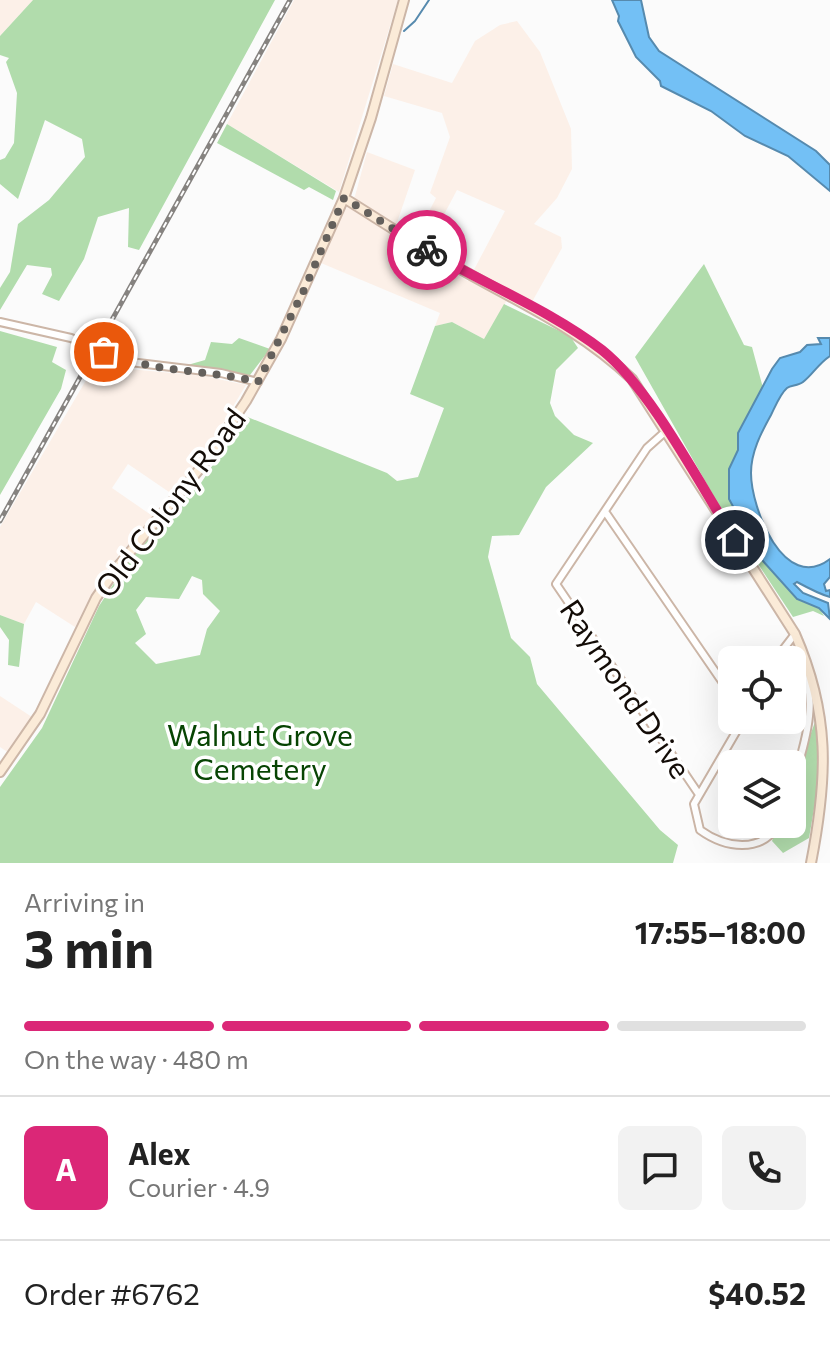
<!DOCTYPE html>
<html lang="en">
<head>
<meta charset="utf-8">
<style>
  :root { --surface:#fff; --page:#f2f2f2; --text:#222; --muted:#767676; --line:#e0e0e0; --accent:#db2777 }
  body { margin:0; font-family:Commissioner,sans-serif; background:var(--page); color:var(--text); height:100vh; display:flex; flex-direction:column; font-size:30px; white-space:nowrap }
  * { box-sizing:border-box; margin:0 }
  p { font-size:26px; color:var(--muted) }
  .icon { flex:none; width:44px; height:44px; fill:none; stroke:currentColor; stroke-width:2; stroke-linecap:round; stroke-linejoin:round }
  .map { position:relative; height:863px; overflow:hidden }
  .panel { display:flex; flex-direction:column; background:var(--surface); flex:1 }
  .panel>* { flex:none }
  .fabs { position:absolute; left:718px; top:646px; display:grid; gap:16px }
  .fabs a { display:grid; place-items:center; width:88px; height:88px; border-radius:12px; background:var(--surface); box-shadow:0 8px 32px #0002; font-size:40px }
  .pin { position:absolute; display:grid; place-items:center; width:68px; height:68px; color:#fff; margin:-34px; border:4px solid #fff; border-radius:50%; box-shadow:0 2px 8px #0007 }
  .courier { position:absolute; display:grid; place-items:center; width:80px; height:80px; margin:-40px; border:6px solid #db2777; border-radius:50%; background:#fff; color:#222; box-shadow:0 2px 10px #0007 }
  .headline em { font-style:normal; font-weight:700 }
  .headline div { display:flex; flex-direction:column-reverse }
  .headline { display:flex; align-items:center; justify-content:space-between; height:136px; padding:0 24px }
  h1 { font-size:52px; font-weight:700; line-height:60px }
  .bar { display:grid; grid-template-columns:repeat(4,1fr); gap:12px 8px; align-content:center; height:96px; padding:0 24px }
  .bar i { height:10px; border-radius:6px; background:var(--line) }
  .bar .current { background:var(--accent) }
  .bar p { grid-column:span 4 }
  .line { display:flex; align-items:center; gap:20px; padding:0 24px; border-top:2px solid var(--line) }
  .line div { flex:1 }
  .round { display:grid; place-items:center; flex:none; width:84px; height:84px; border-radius:12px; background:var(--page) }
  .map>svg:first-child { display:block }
  .built { fill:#fcf0e8 }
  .green { fill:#b1dcac; fill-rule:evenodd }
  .water { fill:#73c0f5; stroke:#568aae; stroke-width:2 }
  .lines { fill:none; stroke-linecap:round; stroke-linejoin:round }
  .stream { stroke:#568aae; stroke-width:2 }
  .minor-casing { stroke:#ccb6a7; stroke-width:10 }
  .secondary-casing { stroke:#ccb6a7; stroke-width:12 }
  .minor { stroke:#fff; stroke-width:6 }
  .secondary { stroke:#fbebd8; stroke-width:8 }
  .rail-casing { stroke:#868380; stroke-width:5 }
  .rail { stroke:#fff; stroke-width:2; stroke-dasharray:6; stroke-linecap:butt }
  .done { stroke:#64605c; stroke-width:8; stroke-dasharray:0 14.4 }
  .route { stroke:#db2777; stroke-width:10 }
  .labels { text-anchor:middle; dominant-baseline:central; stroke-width:7; stroke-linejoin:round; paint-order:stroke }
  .street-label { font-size:30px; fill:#130c07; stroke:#fff }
  .park-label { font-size:30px; fill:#074403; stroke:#fff }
</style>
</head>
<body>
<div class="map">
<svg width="830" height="863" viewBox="0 0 830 863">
  <rect width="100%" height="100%" fill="#fbfbfb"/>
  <path class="built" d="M 0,0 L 33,0 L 0,36 Z
    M 294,0 L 398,0 L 339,192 L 227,124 Z
    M 517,21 L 540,52 L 571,129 L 572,169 L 557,198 L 534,224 L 561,237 L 562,248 L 527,311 L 507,300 L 484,339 L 452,322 L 435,326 L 440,313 L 321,263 L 343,213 L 355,196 L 367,152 L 415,170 L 392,237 L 468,281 L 505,211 L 457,190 L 429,243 L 416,237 L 436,198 L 430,193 L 450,137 L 442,113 L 384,96 L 393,64 L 452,83 L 475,41 L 500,25 Z
    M 99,358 L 129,369 L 204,376 L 246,385 L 205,453 L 172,494 L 128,464 L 112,488 L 154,517 L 119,554 L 75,627 L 36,602 L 24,624 L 0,615 L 0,527 Z
    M 0,696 L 32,717 L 9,753 L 0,747 Z"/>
  <path class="green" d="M 33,0 L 275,0 L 139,250 L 128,247 L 129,208 L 98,217 L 84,259 L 59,301 L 42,294 L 52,275 L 51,268 L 27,265 L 0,310 L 0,288 L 10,272 L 18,224 L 49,200 L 85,157 L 82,139 L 45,120 L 18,199 L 0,184 L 0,160 L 5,158 L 14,143 L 17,93 L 6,62 L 9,58 L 0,55 L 0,36 Z
    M 227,124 L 336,191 L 333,200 L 309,187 L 304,190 L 217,143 Z
    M 704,264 L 744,345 L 752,347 L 763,388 L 739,433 L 738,450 L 729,469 L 729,499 L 762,560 L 797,599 L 819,608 L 824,616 L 813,611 L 793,617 L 717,502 L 635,357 Z
    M 504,304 L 570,336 L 578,348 L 556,370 L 550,403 L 555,416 L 574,435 L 593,443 L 546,487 L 519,535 L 492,536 L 488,557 L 511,638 L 530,657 L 537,684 L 660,830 L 678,845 L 673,863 L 0,863 L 0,787 L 42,728 L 99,606 L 126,565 L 178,504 L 199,486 L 245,416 L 387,473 L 397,481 L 418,477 L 444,408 L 410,394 L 435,326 L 452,322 L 484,339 ZM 192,576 L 202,580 L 203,594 L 220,611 L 207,629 L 200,655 L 156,664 L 135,643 L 146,634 L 136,610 L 146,597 L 179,599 Z
    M 0,331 L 57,347 L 52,362 L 66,370 L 61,389 L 0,495 Z
    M 239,338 L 270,349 L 250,375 L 184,366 L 205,360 L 211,342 L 232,344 Z
    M 0,615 L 24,624 L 19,667 L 8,665 L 9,640 L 0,627 Z
    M 815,722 L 822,726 L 823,757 L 809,838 L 783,853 L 772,841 L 778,824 L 792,824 L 792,786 Z"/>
  <path class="water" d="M 612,0 L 641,0 L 649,37 L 659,51 L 816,151 L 830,165 L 830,191 L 788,156 L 745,136 L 711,111 L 661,86 L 660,81 L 636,57 L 618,21 L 619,16 Z
    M 818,338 L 830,338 L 830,356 C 819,363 813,374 803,382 C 798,386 791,385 787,388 C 780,394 775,407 771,415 C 761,433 751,452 751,473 C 751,508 784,594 830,559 L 830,577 L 824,584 L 826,591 L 830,590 L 830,597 C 819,594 808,588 797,582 L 794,584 L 803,593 L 828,603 L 830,619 L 819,608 L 797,599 L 762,560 L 729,499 L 729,469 L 738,450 L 738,433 L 772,369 L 780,358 L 800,352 L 807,345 L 821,344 Z"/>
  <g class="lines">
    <path class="stream" d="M 404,31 L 415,21 L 429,0"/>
    <g class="minor-casing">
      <path id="minor" d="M 0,322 L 71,338 L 130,362 L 221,373 L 258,382
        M 666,431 L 647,448 L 556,584 L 698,793
        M 606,513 L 732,696
        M 779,652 C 830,670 805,746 792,784
        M 775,660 L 795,634
        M 743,720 L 694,804 L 700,830 C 725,848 761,854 779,824"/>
    </g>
    <g class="secondary-casing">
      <path id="secondary" d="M 344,198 C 381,221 417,245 455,266 C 517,302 579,328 632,379 L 795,634 C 830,714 828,776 811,863
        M 0,772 L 40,714 L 96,598 L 119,565 L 203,465 L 246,401 L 281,339 L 344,198 L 371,118 L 404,0"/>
    </g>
    <use href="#minor" class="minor"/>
    <use href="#secondary" class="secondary"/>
    <g class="rail-casing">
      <path id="rail" d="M 0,521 L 290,0"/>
    </g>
    <use href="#rail" class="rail"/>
  </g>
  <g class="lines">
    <path class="done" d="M 104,352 C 152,373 207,369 258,382 L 304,290 L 344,198 L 427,250"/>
    <path class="route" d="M 427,250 C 484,284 550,310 602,350 C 651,389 700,485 735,540"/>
  </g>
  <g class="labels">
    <g class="street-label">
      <text transform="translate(169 502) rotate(-53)">Old Colony Road</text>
      <text transform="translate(627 688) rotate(56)">Raymond Drive</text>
    </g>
    <g class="park-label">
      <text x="260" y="733">Walnut Grove<tspan x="260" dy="34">Cemetery</tspan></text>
    </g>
  </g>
</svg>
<div class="fabs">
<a><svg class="icon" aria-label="locate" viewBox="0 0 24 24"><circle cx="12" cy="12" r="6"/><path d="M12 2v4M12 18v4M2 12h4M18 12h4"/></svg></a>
<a><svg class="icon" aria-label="layers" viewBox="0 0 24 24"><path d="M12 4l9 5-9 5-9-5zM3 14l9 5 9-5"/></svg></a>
</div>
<div class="pin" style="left:104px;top:352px;background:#ea580c"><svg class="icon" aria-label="bag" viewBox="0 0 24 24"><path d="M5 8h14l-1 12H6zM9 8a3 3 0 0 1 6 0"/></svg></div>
<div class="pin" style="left:735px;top:540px;background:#1f2937"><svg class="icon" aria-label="home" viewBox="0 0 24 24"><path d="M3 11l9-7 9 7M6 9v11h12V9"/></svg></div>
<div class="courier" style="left:427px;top:250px"><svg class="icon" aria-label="bike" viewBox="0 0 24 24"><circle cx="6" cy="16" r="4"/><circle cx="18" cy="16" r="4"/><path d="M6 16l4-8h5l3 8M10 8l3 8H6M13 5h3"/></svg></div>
</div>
<section class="panel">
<div class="headline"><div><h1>3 min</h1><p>Arriving in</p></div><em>17:55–18:00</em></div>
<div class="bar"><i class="current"></i><i class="current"></i><i class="current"></i><i></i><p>On the way · 480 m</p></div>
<div class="line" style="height:144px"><b class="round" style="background:var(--accent);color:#fff">A</b><div><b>Alex</b><p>Courier · 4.9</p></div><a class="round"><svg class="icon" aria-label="chat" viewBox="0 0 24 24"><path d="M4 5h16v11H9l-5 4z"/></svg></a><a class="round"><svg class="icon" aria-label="phone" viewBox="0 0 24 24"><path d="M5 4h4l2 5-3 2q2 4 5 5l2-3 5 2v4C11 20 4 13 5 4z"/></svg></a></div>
<div class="line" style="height:104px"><div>Order #6762</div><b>$40.52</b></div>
</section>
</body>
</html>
